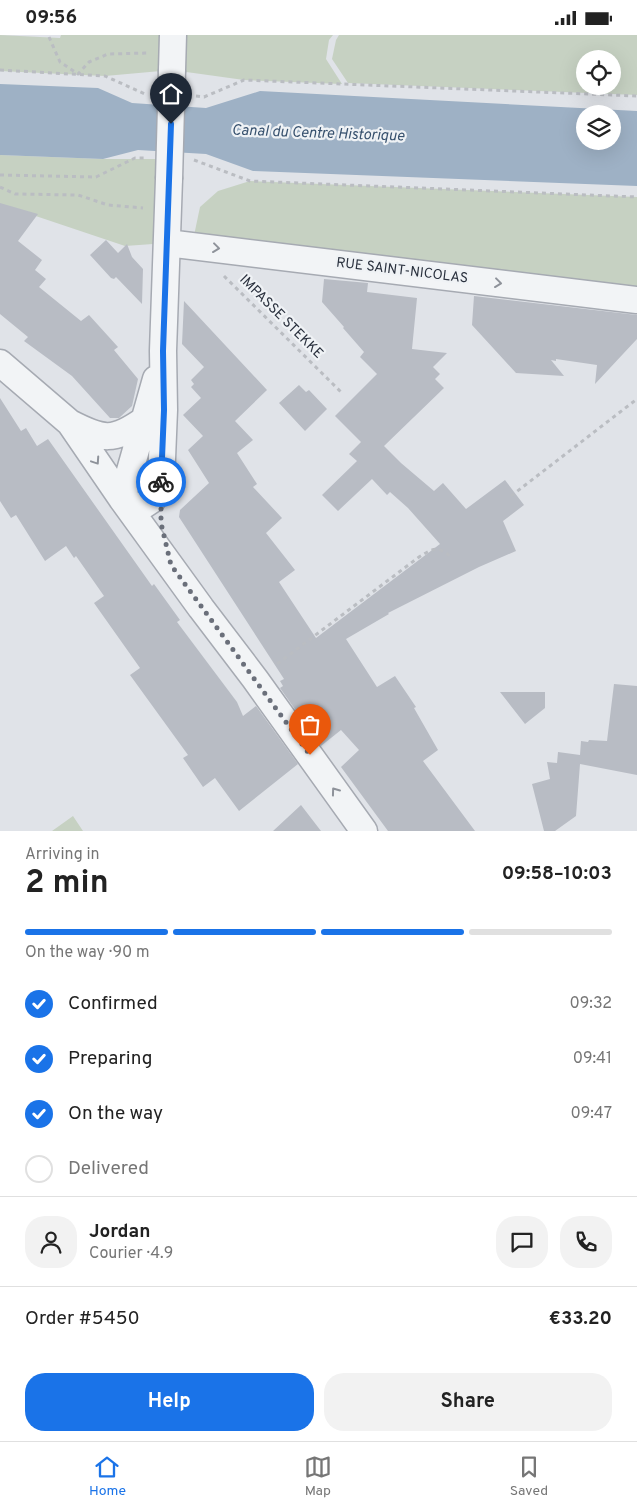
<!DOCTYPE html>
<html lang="en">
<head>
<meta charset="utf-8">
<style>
  :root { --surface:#fff; --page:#f2f2f2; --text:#222; --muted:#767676; --line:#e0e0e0; --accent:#1a73e8 }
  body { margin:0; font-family:Overpass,sans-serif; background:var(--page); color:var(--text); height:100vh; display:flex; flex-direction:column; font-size:19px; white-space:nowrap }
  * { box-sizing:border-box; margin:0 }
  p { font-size:16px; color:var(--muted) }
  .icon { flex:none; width:28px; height:28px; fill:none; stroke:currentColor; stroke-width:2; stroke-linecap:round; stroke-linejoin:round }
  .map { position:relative; height:796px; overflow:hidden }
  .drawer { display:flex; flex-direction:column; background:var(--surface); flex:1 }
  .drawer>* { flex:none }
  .fabs { position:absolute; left:576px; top:15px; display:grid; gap:10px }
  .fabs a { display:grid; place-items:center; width:45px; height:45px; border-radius:50%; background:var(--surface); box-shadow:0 5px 20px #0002; font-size:25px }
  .pin { position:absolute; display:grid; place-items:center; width:42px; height:42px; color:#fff; margin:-51px -21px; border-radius:50% 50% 50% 0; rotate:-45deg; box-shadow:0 0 5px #0007 }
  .pin .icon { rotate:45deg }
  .courier { position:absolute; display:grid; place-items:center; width:50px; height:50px; margin:-25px; border:4px solid #1a73e8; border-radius:50%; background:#fff; color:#222; box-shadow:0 1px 6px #0007 }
  .headline em { font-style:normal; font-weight:700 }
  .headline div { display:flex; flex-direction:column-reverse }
  .headline { display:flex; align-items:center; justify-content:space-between; height:85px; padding:0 25px }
  h1 { font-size:32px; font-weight:700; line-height:38px }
  .bar { display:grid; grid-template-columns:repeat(4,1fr); gap:8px 5px; align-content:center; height:60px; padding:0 25px }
  .bar i { height:6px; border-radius:4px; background:var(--line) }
  .bar .on { background:var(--accent) }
  .bar p { grid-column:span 4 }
  .line { display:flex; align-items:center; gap:12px; padding:0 25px; border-top:1px solid var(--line) }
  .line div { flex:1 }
  .round { display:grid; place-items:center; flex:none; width:52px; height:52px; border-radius:20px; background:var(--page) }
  ol { padding:0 25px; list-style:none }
  li { display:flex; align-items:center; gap:15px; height:55px }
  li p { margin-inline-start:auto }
  li .icon { padding:5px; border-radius:50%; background:var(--accent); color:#fff; stroke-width:4 }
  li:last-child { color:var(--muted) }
  li i { width:28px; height:28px; border:2px solid var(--line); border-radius:50% }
  .button { display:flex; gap:10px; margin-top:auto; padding:10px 25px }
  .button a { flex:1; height:58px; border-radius:20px; background:var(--accent); color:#fff; font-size:20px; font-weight:700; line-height:58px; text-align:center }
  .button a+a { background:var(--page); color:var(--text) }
  .status { display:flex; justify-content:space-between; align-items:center; height:35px; padding:0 25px; background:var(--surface); direction:ltr }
  .status svg { height:14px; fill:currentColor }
  .tabs { display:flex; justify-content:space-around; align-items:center; height:70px; border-top:1px solid var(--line); background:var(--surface); font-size:14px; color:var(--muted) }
  .tabs a { display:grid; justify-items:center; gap:2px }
  .tabs .on { color:var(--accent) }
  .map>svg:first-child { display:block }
  .green { fill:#c6d1c2; fill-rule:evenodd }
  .water { fill:#9eb1c5; fill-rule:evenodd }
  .building { fill:#b8bcc4 }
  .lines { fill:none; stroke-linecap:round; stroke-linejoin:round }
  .street-casing { stroke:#a6aab2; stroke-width:29 }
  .path { stroke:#babdc2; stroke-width:3; stroke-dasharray:4 4; stroke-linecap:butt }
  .street { stroke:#f2f4f6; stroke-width:26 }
  .street-bridge-casing { stroke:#a6aab2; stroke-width:29; stroke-linecap:butt }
  .street-bridge { stroke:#f2f4f6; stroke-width:26 }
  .oneway { stroke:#8e929a }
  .done { stroke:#6a6f7a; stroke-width:5; stroke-dasharray:0 9 }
  .route { stroke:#1a73e8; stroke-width:6 }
  .labels { text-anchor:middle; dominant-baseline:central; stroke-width:4.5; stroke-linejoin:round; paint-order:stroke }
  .street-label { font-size:14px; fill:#2a313e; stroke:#eff2f5 }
  .water-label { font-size:15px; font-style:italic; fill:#37516e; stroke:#eff2f5 }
</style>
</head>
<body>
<div class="status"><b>09:56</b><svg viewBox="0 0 49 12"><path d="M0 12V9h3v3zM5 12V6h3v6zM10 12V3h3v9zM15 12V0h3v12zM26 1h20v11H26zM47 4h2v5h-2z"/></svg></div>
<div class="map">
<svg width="637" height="796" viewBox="0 0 637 796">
  <rect width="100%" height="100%" fill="#e0e3e8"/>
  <path class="green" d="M 0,0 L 60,3 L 61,0 L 333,0 L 329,5 L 326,24 L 342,49 L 244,45 L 172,35 L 105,41 L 0,36 Z
    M 339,0 L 637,0 L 637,60 L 348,48 L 332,24 L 336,5 ZM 585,24 L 612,24 L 612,51 L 585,51 Z
    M 0,120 L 103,124 L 170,124 L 167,208 L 125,211 L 0,169 Z
    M 250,146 L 637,162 L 637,265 L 192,210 L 200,172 L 218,156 Z
    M 73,781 L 83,796 L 52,796 Z"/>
  <path class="water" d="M 0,49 L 98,53 L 132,68 L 206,73 L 260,56 L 637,76 L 637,151 L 253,136 L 206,119 L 138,115 L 103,124 L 0,120 ZM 585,79 L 612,79 L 612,106 L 585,106 Z"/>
  <path class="building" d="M 0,168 L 38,179 L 18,206 L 42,225 L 35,235 L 46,244 L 39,252 L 81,286 L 89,280 L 118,312 L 114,315 L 138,344 L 132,371 L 119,383 L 110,383 L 72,341 L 24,306 L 28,302 L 0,279 Z
    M 106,205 L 118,218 L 127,209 L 132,222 L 143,234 L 142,269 L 116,242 L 114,244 L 111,243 L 90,220 Z
    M 324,244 L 368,248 L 367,257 L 417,263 L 412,314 L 447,318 L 433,332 L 440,339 L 435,344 L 444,353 L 384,411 L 401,428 L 434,456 L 443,448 L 466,474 L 505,445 L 524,470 L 503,486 L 516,516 L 479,532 L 388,578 L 389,579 L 346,604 L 377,652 L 395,641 L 416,672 L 414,673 L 438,715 L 423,726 L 475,796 L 388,796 L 341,732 L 359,715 L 341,695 L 321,711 L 280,653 L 283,651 L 280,646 L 284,644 L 179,482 L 180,475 L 209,448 L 188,415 L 203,401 L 183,380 L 201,363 L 191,352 L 194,349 L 191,345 L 204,332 L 182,309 L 184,266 L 267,355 L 235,386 L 253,405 L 237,418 L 257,449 L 253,452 L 282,483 L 266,498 L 295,535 L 279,547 L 316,603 L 440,509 L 408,473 L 390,457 L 387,460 L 372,444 L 338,476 L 322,460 L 357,426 L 349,419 L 361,407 L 335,381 L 377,339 L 360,322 L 364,317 L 343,293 L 344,292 L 322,267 Z
    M 474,261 L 637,280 L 637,304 L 595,349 L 597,330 L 556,324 L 556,326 L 551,325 L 564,341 L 516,338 L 472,290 Z
    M 299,350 L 306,357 L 309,355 L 327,374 L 305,396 L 279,368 Z
    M 0,363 L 21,396 L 26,393 L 37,411 L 48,404 L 152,551 L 154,549 L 180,585 L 177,587 L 237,667 L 243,681 L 256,671 L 298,729 L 239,776 L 215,743 L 203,752 L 183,723 L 188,720 L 130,640 L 140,633 L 94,568 L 104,561 L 76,521 L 74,523 L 66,511 L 45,526 L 16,480 L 11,483 L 0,466 Z
    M 614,649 L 637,651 L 637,740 L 580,729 L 576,781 L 555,796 L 544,796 L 532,749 L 550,744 L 547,727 L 557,728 L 558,717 L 580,720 L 581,706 L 588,707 L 589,705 L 607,706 Z
    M 500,657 L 545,657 L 545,673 L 525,689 Z
    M 301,770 L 321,796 L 273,796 Z"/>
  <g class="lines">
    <g class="street-casing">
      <path id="street" d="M 172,35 L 173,0
        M 167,208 L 637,265
        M 0,328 L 70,388 L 122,464 L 201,573 L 255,644 L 364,796
        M 70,388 C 103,405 113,407 144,385
        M 122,464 L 133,471 L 144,470 L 153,464 L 161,448 L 164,375 L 163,316 L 169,144
        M 122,464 L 156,344"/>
    </g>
    <path class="path" d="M 49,2 L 60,27 L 78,39 L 89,27 L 108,19 L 148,18
      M 0,35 L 105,41 L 145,59
      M 196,61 L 204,62 L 244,45 L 637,61
      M 194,125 L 250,146 L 637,162
      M 0,140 L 96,142 L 135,123 L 145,123
      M 0,152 L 15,159 L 78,160 L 108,170 L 143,173
      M 224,241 L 343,359
      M 511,461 L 637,364
      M 277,629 L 419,522 C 434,513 438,510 452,523"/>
    <use href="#street" class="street"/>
    <g class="street-bridge-casing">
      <path id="street-bridge" d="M 169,144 L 172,35"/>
    </g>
    <use href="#street-bridge" class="street-bridge"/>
  </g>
  <defs><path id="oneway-chevron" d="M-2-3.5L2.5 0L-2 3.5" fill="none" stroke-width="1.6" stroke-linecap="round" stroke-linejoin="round" transform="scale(1.25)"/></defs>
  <g class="oneway">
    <use href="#oneway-chevron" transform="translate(216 213) rotate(7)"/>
    <use href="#oneway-chevron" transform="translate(498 248) rotate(7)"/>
    <use href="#oneway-chevron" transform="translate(96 426) rotate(56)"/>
    <use href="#oneway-chevron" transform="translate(335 756) rotate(-126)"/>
  </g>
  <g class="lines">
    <path class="done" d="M 161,447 L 161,488 L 171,530 L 310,720"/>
    <path class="route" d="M 161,447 L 164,375 L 163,316 L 171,89"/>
  </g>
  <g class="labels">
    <g class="street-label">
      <text transform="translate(402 236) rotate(7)">RUE SAINT-NICOLAS</text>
      <text transform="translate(281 282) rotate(45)">IMPASSE STEKKE</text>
    </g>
    <g class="water-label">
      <text transform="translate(318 99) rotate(2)">Canal du Centre Historique</text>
    </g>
  </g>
</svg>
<div class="fabs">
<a><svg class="icon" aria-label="locate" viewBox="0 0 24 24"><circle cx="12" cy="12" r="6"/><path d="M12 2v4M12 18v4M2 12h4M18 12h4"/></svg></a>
<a><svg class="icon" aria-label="layers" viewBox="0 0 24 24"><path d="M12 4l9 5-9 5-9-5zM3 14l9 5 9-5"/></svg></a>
</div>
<div class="pin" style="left:310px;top:720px;background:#ea580c"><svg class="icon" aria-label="bag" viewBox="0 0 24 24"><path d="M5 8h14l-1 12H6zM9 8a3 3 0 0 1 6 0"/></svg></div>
<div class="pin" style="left:171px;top:89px;background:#1f2937"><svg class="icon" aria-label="home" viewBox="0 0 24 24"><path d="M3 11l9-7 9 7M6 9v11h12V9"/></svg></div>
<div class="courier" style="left:161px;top:447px"><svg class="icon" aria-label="bike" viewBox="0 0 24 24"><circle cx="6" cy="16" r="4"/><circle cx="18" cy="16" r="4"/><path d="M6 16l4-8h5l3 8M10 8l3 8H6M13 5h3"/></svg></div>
</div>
<section class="drawer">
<div class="headline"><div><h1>2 min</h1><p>Arriving in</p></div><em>09:58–10:03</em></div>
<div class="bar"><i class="on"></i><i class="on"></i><i class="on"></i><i></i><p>On the way · 90 m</p></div>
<ol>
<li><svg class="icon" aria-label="check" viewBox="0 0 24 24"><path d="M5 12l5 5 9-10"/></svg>Confirmed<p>09:32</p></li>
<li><svg class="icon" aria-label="check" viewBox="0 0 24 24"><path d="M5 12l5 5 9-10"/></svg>Preparing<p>09:41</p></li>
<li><svg class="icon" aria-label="check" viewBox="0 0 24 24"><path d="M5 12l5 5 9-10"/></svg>On the way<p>09:47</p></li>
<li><i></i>Delivered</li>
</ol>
<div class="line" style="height:90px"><a class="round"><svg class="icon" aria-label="person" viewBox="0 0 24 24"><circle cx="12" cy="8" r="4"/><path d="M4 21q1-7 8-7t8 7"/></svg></a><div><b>Jordan</b><p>Courier · 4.9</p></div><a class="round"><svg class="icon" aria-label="chat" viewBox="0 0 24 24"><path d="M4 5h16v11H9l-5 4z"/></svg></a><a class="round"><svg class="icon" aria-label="phone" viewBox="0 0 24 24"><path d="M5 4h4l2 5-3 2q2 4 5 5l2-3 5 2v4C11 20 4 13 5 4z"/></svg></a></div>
<div class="line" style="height:65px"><div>Order #5450</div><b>€33.20</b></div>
<div class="button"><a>Help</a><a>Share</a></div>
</section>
<nav class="tabs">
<a class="on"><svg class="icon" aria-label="home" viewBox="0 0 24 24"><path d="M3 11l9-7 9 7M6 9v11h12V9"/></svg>Home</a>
<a><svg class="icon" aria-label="map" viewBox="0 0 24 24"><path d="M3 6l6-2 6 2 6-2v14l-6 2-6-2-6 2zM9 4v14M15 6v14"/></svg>Map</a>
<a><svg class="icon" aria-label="saved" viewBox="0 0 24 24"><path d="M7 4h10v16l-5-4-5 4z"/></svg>Saved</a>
</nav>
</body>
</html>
